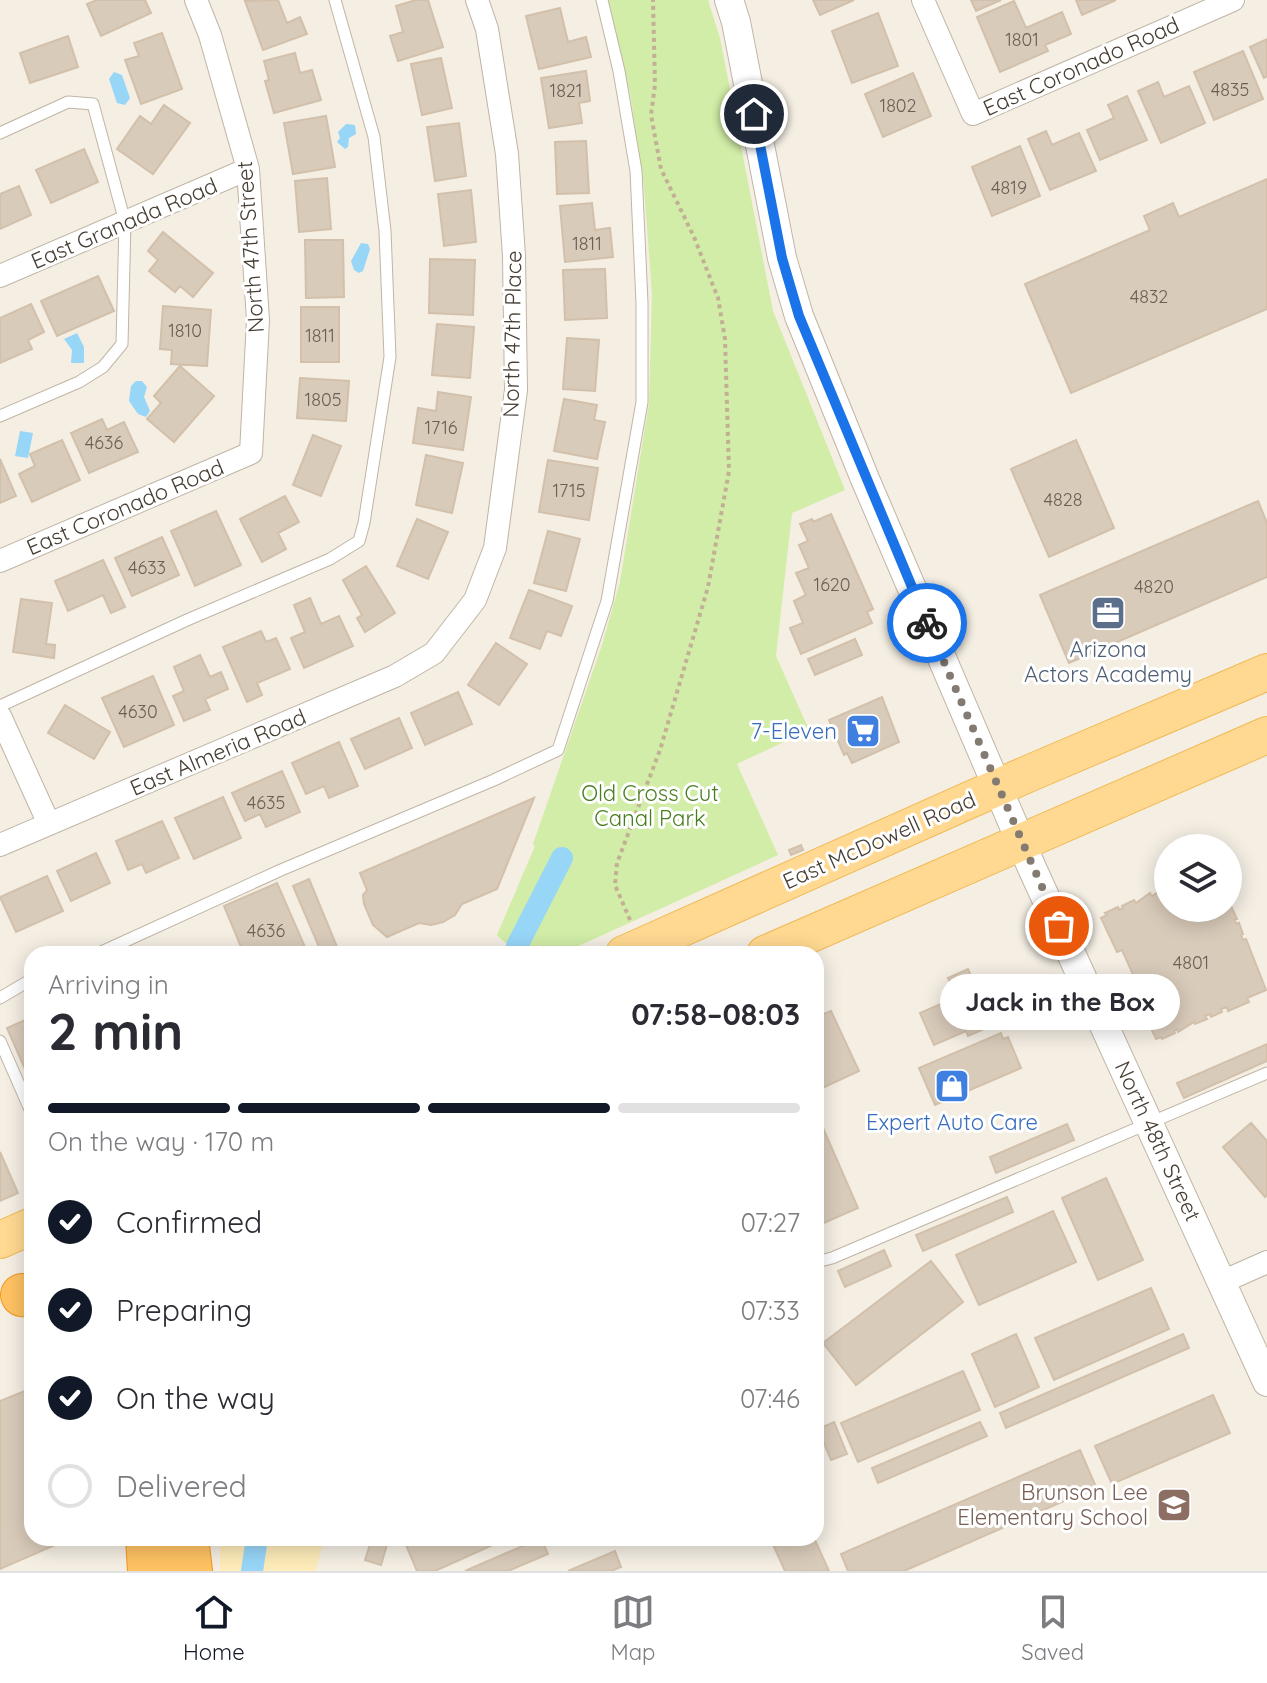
<!DOCTYPE html>
<html lang="en">
<head>
<meta charset="utf-8">
<style>
  :root { --surface:#fff; --page:#f7f7f7; --text:#2b2b33; --muted:#7c7c81; --line:#e1e1e2; --accent:#111827 }
  body { margin:0; font-family:Quicksand,sans-serif; background:var(--page); color:var(--text); height:100vh; display:flex; flex-direction:column; font-size:30px; white-space:nowrap }
  * { box-sizing:border-box; margin:0 }
  p { font-size:26px; color:var(--muted) }
  .icon { flex:none; width:44px; height:44px; fill:none; stroke:currentColor; stroke-width:2; stroke-linecap:round; stroke-linejoin:round }
  .map { position:relative; flex:1; overflow:hidden }
  .sheet { position:absolute; left:24px; top:946px; width:800px; height:600px; display:flex; flex-direction:column; background:var(--surface); border-radius:24px; box-shadow:0 4px 20px #0003 }
  .sheet>* { flex:none }
  .fabs { position:absolute; left:1154px; top:834px; display:grid; gap:16px }
  .fabs a { display:grid; place-items:center; width:88px; height:88px; border-radius:50%; background:var(--surface); box-shadow:0 4px 20px #0003; font-size:40px }
  .pin { position:absolute; display:grid; place-items:center; width:68px; height:68px; color:#fff; margin:-34px; border:4px solid #fff; border-radius:50%; box-shadow:0 2px 8px #0007 }
  .courier { position:absolute; display:grid; place-items:center; width:80px; height:80px; margin:-40px; border:6px solid #1a73e8; border-radius:50%; background:#fff; color:#222; box-shadow:0 2px 10px #0007 }
  .bubble { position:absolute; height:56px; border-radius:28px; background:var(--surface); box-shadow:0 4px 20px #0003; font-size:26px; font-weight:800; line-height:56px; text-align:center }
  .overview em { font-style:normal; font-weight:800 }
  .overview div { display:flex; flex-direction:column-reverse }
  .overview { display:flex; align-items:center; justify-content:space-between; height:136px; padding:0 24px }
  h1 { font-size:52px; font-weight:800; line-height:60px }
  .bar { display:grid; grid-template-columns:repeat(4,1fr); gap:12px 8px; align-content:center; height:96px; padding:0 24px }
  .bar i { height:10px; border-radius:6px; background:var(--line) }
  .bar .on { background:var(--accent) }
  .bar p { grid-column:span 4 }
  ol { padding:0 24px; list-style:none }
  li { display:flex; align-items:center; gap:24px; height:88px }
  li p { margin-inline-start:auto }
  li .icon { padding:8px; border-radius:50%; background:var(--accent); color:#fff; stroke-width:4 }
  li:last-child { color:var(--muted) }
  li i { width:44px; height:44px; border:4px solid var(--line); border-radius:50% }
  .dock { display:flex; justify-content:space-around; align-items:center; height:112px; border-top:2px solid var(--line); background:var(--surface); font-size:22px; color:var(--muted) }
  .dock a { display:grid; justify-items:center; gap:4px }
  .dock .on { color:var(--accent) }
  .map>svg:first-child { display:block }
  .green { fill:#d1eda7 }
  .sand { fill:#fdebb9 }
  .water { fill:#98d6f8 }
  .lines { fill:none; stroke-linecap:round; stroke-linejoin:round }
  .canal { stroke:#98d6f8; stroke-width:22 }
  .building { fill:#d9cbba; stroke:#d2c0aa; stroke-width:2 }
  .service-casing { stroke:#c0b5a5; stroke-width:13 }
  .minor-casing { stroke:#c0b5a5; stroke-width:24 }
  .tertiary-casing { stroke:#c0b5a5; stroke-width:30 }
  .primary-casing { stroke:#f1b954; stroke-width:38 }
  .motorway-casing { stroke:#ef9822; stroke-width:44 }
  .path { stroke:#c3b094; stroke-width:4; stroke-dasharray:4 4; stroke-linecap:butt }
  .service { stroke:#fff; stroke-width:11 }
  .minor { stroke:#fff; stroke-width:22 }
  .tertiary { stroke:#fff; stroke-width:28 }
  .primary { stroke:#ffd991; stroke-width:36 }
  .motorway { stroke:#ffc263; stroke-width:42 }
  .done { stroke:#837b71; stroke-width:8; stroke-dasharray:0 14.4 }
  .route { stroke:#1a73e8; stroke-width:10 }
  .labels { text-anchor:middle; dominant-baseline:central; stroke-width:6; stroke-linejoin:round; paint-order:stroke }
  .number-label { font-size:18px; fill:#6b6055 }
  .street-label { font-size:22px; fill:#463d33; stroke:#fff }
  .service-label { font-size:22px; fill:#4e5e75; stroke:#fff }
  .shop-label { font-size:22px; fill:#366cbe; stroke:#fff; text-anchor:end }
  .park-label { font-size:22px; fill:#497e20; stroke:#fff }
  .education-label { font-size:22px; fill:#785e54; stroke:#fff; text-anchor:end }
</style>
</head>
<body>
<div class="map">
<svg width="1267" height="1571" viewBox="0 0 1267 1571">
  <rect width="100%" height="100%" fill="#f4eee3"/>
  <path class="green" d="M 607,0 L 708,0 L 720,38 L 773,311 L 845,490 L 792,513 L 776,656 L 809,730 L 737,764 L 778,855 L 561,954 L 517,954 L 497,935 L 535,846 L 533,844 L 602,645 L 620,582 L 649,403 L 652,294 L 644,187 L 630,94 Z"/>
  <path class="sand" d="M 220,1538 L 324,1538 L 316,1571 L 220,1571 Z"/>
  <path class="water" d="M 114,72 L 122,75 L 130,98 L 125,105 L 117,103 L 109,79 Z
    M 346,124 L 355,125 L 356,134 L 349,138 L 348,147 L 345,149 L 337,142 L 340,138 L 338,132 Z
    M 361,243 L 368,244 L 370,249 L 363,271 L 359,273 L 354,270 L 351,261 Z
    M 77,333 L 84,347 L 84,363 L 71,363 L 72,350 L 64,339 Z
    M 136,381 L 142,381 L 147,387 L 144,397 L 150,411 L 146,417 L 138,414 L 129,401 L 131,386 Z
    M 20,431 L 33,433 L 28,458 L 15,456 Z"/>
  <g class="lines">
    <path class="canal" d="M 517,946 L 562,858
      M 252,1571 L 257,1538"/>
  </g>
  <path class="building" d="M 97,0 L 145,0 L 151,13 L 101,36 L 87,4 Z
    M 278,0 L 287,23 L 300,17 L 307,34 L 263,50 L 245,1 Z
    M 416,0 L 428,0 L 443,47 L 398,61 L 390,36 L 403,32 L 396,6 Z
    M 813,0 L 854,0 L 820,15 Z
    M 971,0 L 1001,0 L 976,11 Z
    M 1076,0 L 1116,0 L 1082,15 Z
    M 1014,1 L 1026,28 L 1062,12 L 1071,34 L 1045,45 L 1048,51 L 1000,72 L 977,17 Z
    M 560,8 L 568,42 L 586,37 L 591,57 L 539,69 L 526,16 Z
    M 878,13 L 898,66 L 852,83 L 832,31 Z
    M 162,33 L 182,89 L 141,104 L 125,60 L 139,56 L 134,43 Z
    M 68,36 L 78,67 L 30,83 L 20,53 Z
    M 1267,39 L 1267,76 L 1264,78 L 1250,47 Z
    M 1243,51 L 1263,99 L 1214,120 L 1194,72 Z
    M 295,53 L 300,73 L 312,70 L 321,100 L 274,113 L 265,81 L 269,80 L 264,61 Z
    M 441,58 L 452,108 L 422,115 L 411,64 Z
    M 586,71 L 590,101 L 579,103 L 582,123 L 549,128 L 541,78 Z
    M 913,73 L 931,116 L 883,137 L 865,94 Z
    M 1158,82 L 1164,97 L 1189,86 L 1205,123 L 1161,143 L 1138,91 Z
    M 1127,96 L 1147,140 L 1100,160 L 1087,130 L 1114,118 L 1108,105 Z
    M 164,105 L 190,123 L 153,174 L 117,149 L 140,116 L 151,124 Z
    M 326,116 L 335,167 L 293,174 L 284,123 Z
    M 459,123 L 466,176 L 435,181 L 427,127 Z
    M 1046,131 L 1052,145 L 1079,133 L 1096,171 L 1050,190 L 1028,139 Z
    M 586,141 L 589,193 L 557,194 L 555,142 Z
    M 1020,146 L 1040,196 L 992,216 L 972,167 Z
    M 84,149 L 98,182 L 51,203 L 36,170 Z
    M 327,178 L 331,229 L 299,232 L 295,181 Z
    M 1267,179 L 1267,309 L 1071,393 L 1025,284 L 1150,230 L 1144,216 L 1173,203 L 1179,217 Z
    M 19,186 L 31,215 L 0,229 L 0,194 Z
    M 471,190 L 476,242 L 444,246 L 438,194 Z
    M 592,203 L 595,230 L 610,228 L 613,257 L 565,262 L 560,206 Z
    M 163,232 L 213,273 L 193,297 L 180,286 L 175,292 L 149,271 L 158,260 L 148,251 Z
    M 305,240 L 343,240 L 344,297 L 306,298 Z
    M 430,259 L 475,260 L 473,315 L 429,313 Z
    M 605,269 L 607,318 L 565,320 L 563,270 Z
    M 98,276 L 114,311 L 57,336 L 41,301 Z
    M 31,304 L 44,332 L 28,340 L 32,349 L 0,363 L 0,318 Z
    M 163,306 L 211,310 L 207,366 L 171,364 L 172,350 L 160,349 Z
    M 301,307 L 339,307 L 339,362 L 301,362 Z
    M 437,324 L 474,327 L 470,378 L 432,375 Z
    M 567,338 L 599,340 L 595,391 L 563,389 Z
    M 180,366 L 214,396 L 174,442 L 147,419 L 161,403 L 154,396 Z
    M 300,378 L 349,381 L 346,421 L 297,418 Z
    M 438,392 L 471,397 L 463,450 L 413,443 L 418,408 L 436,411 Z
    M 564,399 L 597,405 L 594,420 L 605,422 L 597,459 L 554,451 Z
    M 102,419 L 107,430 L 124,422 L 138,452 L 89,473 L 71,433 Z
    M 313,435 L 341,446 L 321,496 L 293,485 Z
    M 62,440 L 80,480 L 32,502 L 19,474 L 35,466 L 30,454 Z
    M 1076,440 L 1114,528 L 1049,557 L 1011,469 Z
    M 426,455 L 463,463 L 452,513 L 416,505 Z
    M 0,459 L 16,496 L 0,503 Z
    M 548,460 L 598,468 L 589,520 L 539,512 Z
    M 285,496 L 299,522 L 278,533 L 286,549 L 262,562 L 240,519 Z
    M 1258,501 L 1267,523 L 1267,577 L 1069,663 L 1040,595 Z
    M 216,511 L 241,565 L 195,586 L 171,531 Z
    M 831,514 L 873,609 L 867,612 L 872,623 L 801,654 L 790,628 L 803,623 L 794,601 L 806,595 L 796,573 L 809,568 L 799,545 L 808,541 L 800,524 L 812,519 L 813,522 Z
    M 417,519 L 448,532 L 428,579 L 397,566 Z
    M 548,531 L 580,539 L 566,591 L 534,583 Z
    M 162,537 L 179,575 L 132,596 L 115,558 Z
    M 103,560 L 125,607 L 111,613 L 103,595 L 68,611 L 55,581 Z
    M 366,566 L 395,613 L 365,632 L 357,618 L 362,615 L 343,580 Z
    M 529,590 L 572,606 L 561,636 L 547,631 L 540,649 L 510,638 Z
    M 310,598 L 321,624 L 339,616 L 353,646 L 304,668 L 291,638 L 305,632 L 294,605 Z
    M 21,599 L 52,603 L 46,644 L 55,645 L 54,658 L 13,652 Z
    M 261,631 L 266,642 L 276,638 L 290,669 L 257,683 L 262,695 L 247,702 L 223,647 Z
    M 855,639 L 862,655 L 815,675 L 808,659 Z
    M 496,643 L 527,664 L 499,705 L 468,685 Z
    M 200,655 L 210,677 L 221,672 L 228,689 L 205,699 L 210,710 L 184,721 L 173,696 L 184,691 L 174,667 Z
    M 153,676 L 174,725 L 124,747 L 102,698 Z
    M 458,692 L 472,724 L 425,745 L 411,713 Z
    M 882,697 L 899,742 L 852,763 L 847,753 L 844,755 L 829,720 Z
    M 65,705 L 110,732 L 94,759 L 48,733 Z
    M 399,718 L 412,748 L 365,769 L 351,739 Z
    M 339,742 L 358,786 L 329,798 L 324,786 L 306,794 L 292,763 Z
    M 282,771 L 300,812 L 266,827 L 260,814 L 245,821 L 232,793 Z
    M 223,797 L 241,838 L 194,859 L 175,818 Z
    M 534,798 L 497,889 L 462,904 L 455,915 L 443,922 L 431,925 L 419,923 L 387,937 L 373,925 L 364,904 L 363,895 L 367,890 L 360,873 Z
    M 162,821 L 179,858 L 146,873 L 142,864 L 128,870 L 116,841 Z
    M 801,845 L 803,850 L 791,855 L 789,850 Z
    M 96,853 L 110,883 L 71,901 L 57,871 Z
    M 47,876 L 63,911 L 16,932 L 0,897 Z
    M 309,879 L 340,954 L 322,954 L 293,886 Z
    M 277,883 L 308,954 L 244,954 L 224,906 Z
    M 1167,886 L 1168,908 L 1231,906 L 1237,919 L 1234,920 L 1237,924 L 1239,923 L 1243,934 L 1241,935 L 1243,940 L 1246,939 L 1266,990 L 1247,998 L 1249,1002 L 1228,1011 L 1227,1007 L 1221,1009 L 1222,1012 L 1211,1017 L 1210,1014 L 1205,1016 L 1207,1019 L 1195,1024 L 1194,1022 L 1178,1032 L 1177,1029 L 1174,1031 L 1175,1033 L 1162,1039 L 1161,1037 L 1156,1039 L 1140,1005 L 1146,1003 L 1122,950 L 1117,952 L 1101,918 L 1107,915 L 1105,913 L 1118,907 L 1119,910 L 1123,908 L 1122,906 L 1134,900 L 1136,903 L 1150,893 L 1152,896 Z
    M 968,969 L 990,1021 L 980,1025 L 982,1030 L 968,1036 L 966,1031 L 934,1045 L 920,1013 L 957,997 L 948,978 Z
    M 831,1011 L 859,1071 L 816,1091 L 816,1017 Z
    M 32,1017 L 32,1085 L 7,1028 Z
    M 1001,1033 L 1003,1039 L 1008,1037 L 1021,1068 L 935,1105 L 919,1068 Z
    M 1267,1044 L 1267,1061 L 1184,1098 L 1177,1083 Z
    M 816,1112 L 858,1208 L 817,1226 L 816,1224 Z
    M 1251,1123 L 1267,1141 L 1267,1195 L 1265,1197 L 1223,1147 Z
    M 1067,1124 L 1074,1140 L 996,1173 L 990,1157 Z
    M 0,1152 L 18,1193 L 0,1201 Z
    M 1106,1178 L 1143,1260 L 1098,1280 L 1062,1198 Z
    M 1007,1197 L 1013,1212 L 923,1251 L 916,1235 Z
    M 1053,1211 L 1076,1262 L 979,1305 L 956,1255 Z
    M 884,1250 L 891,1266 L 845,1287 L 838,1271 Z
    M 931,1261 L 963,1302 L 856,1385 L 823,1343 Z
    M 1151,1288 L 1169,1329 L 1054,1380 L 1035,1338 Z
    M 816,1306 L 819,1306 L 821,1339 L 816,1340 Z
    M 1016,1334 L 1039,1387 L 995,1407 L 972,1354 Z
    M 1183,1334 L 1189,1348 L 1006,1428 L 1000,1413 Z
    M 963,1371 L 980,1410 L 858,1462 L 841,1423 Z
    M 27,1390 L 32,1402 L 32,1538 L 71,1538 L 0,1569 L 0,1401 Z
    M 1213,1395 L 1230,1433 L 1112,1484 L 1095,1446 Z
    M 834,1422 L 847,1454 L 831,1460 L 818,1429 Z
    M 980,1422 L 987,1436 L 878,1483 L 872,1468 Z
    M 1080,1450 L 1096,1487 L 904,1571 L 848,1571 L 841,1554 Z
    M 372,1538 L 389,1538 L 381,1565 L 365,1560 Z
    M 403,1538 L 508,1538 L 435,1571 L 417,1571 Z
    M 541,1538 L 548,1554 L 508,1571 L 465,1571 Z
    M 770,1538 L 814,1538 L 829,1571 L 785,1571 Z
    M 615,1551 L 621,1567 L 611,1571 L 568,1571 Z"/>
  <g class="lines">
    <g class="service-casing">
      <path id="service" d="M 0,133 L 68,102 L 93,104 L 125,222 L 122,344 L 103,367 L 79,382 L 0,416
        M 0,706 L 187,620 L 330,559 L 359,541 L 364,523 L 390,357 L 385,231 L 374,137 L 335,0
        M 97,954 L 281,870 L 494,780 L 558,750 L 607,601 L 642,402 L 642,303 L 636,171 L 619,71 L 602,0
        M 0,998 L 32,979
        M 0,1041 L 32,1114
        M 816,1262 L 832,1258 L 1267,1073"/>
    </g>
    <g class="minor-casing">
      <path id="minor" d="M 923,0 L 973,114 L 1233,0
        M 0,276 L 248,169
        M 0,561 L 251,453 L 258,320 L 248,169 L 210,35 L 196,0
        M 0,716 L 49,824
        M 0,845 L 395,676 L 434,653 L 475,600 L 495,548 L 516,390 L 514,256 L 507,154 L 487,29 L 477,0
        M 1222,1282 L 1267,1262"/>
    </g>
    <g class="tertiary-casing">
      <path id="tertiary" d="M 729,0 L 736,22 L 782,258 L 799,316 L 865,479 L 1032,868 L 1267,1382"/>
    </g>
    <g class="primary-casing">
      <path id="primary" d="M 624,954 L 1030,773 L 1267,672
        M 765,954 L 1267,735
        M 0,1240 L 32,1226"/>
    </g>
    <g class="motorway-casing">
      <path id="motorway" d="M 22,1295 L 32,1296
        M 147,1538 L 149,1571
        M 187,1538 L 191,1571"/>
    </g>
    <path class="path" d="M 630,920 L 615,885 L 617,863 L 660,750 L 708,587 L 729,471 L 725,339 L 718,298 L 694,237 L 661,169 L 651,115 L 655,85 L 653,0"/>
    <use href="#service" class="service"/>
    <use href="#minor" class="minor"/>
    <use href="#tertiary" class="tertiary"/>
    <use href="#primary" class="primary"/>
    <use href="#motorway" class="motorway"/>
  </g>
  <g class="lines">
    <path class="done" d="M 927,623 L 1059,926"/>
    <path class="route" d="M 754,114 L 782,258 L 799,316 L 927,623"/>
  </g>
  <defs>
    <g id="office-square" transform="scale(1.8)"><rect x="-9" y="-9" width="18" height="18" rx="4" fill="#5c6f8a" stroke="#fff"/><path d="M-6-3h4V-5.5h4V-3h4V5H-6ZM-1-4.5V-3h2v-1.5ZM-6 0V1H6V0Z" fill="#fff"/></g>
    <g id="supermarket-square" transform="scale(1.8)"><rect x="-9" y="-9" width="18" height="18" rx="4" fill="#3f7fe0" stroke="#fff"/><path d="M-6-5.5h2.5l.6 2H6L4.5 2H-2.5L-4.4-4H-6ZM-1.5 3.2a1.3 1.3 0 1 0 .1 0ZM3 3.2a1.3 1.3 0 1 0 .1 0Z" fill="#fff"/></g>
    <g id="shop-square" transform="scale(1.8)"><rect x="-9" y="-9" width="18" height="18" rx="4" fill="#3f7fe0" stroke="#fff"/><path d="M-5-2.5h2.3a2.7 3.5 0 0 1 5.4 0H5L5.5 6h-11ZM-1.5-2.5h3a1.5 2.3 0 0 0-3 0Z" fill="#fff"/></g>
    <g id="school-square" transform="scale(1.8)"><rect x="-9" y="-9" width="18" height="18" rx="4" fill="#8d6e63" stroke="#fff"/><path d="M0-5L7-2L0 1L-7-2ZM-4 1L0 2.5L4 1V4Q0 6-4 4Z" fill="#fff"/></g>
  </defs>
  <g fill-rule="evenodd">
    <use href="#office-square" x="1108" y="613"/>
    <use href="#supermarket-square" x="863" y="731"/>
    <use href="#shop-square" x="952" y="1086"/>
    <use href="#school-square" x="1174" y="1505"/>
  </g>
  <g class="labels">
    <g class="number-label">
      <text x="1022" y="39">1801</text>
      <text x="1230" y="89">4835</text>
      <text x="566" y="90">1821</text>
      <text x="898" y="105">1802</text>
      <text x="1009" y="187">4819</text>
      <text x="587" y="243">1811</text>
      <text x="1149" y="296">4832</text>
      <text x="185" y="330">1810</text>
      <text x="320" y="335">1811</text>
      <text x="323" y="399">1805</text>
      <text x="441" y="427">1716</text>
      <text x="104" y="442">4636</text>
      <text x="569" y="490">1715</text>
      <text x="1063" y="499">4828</text>
      <text x="147" y="567">4633</text>
      <text x="832" y="584">1620</text>
      <text x="1154" y="586">4820</text>
      <text x="138" y="711">4630</text>
      <text x="266" y="802">4635</text>
      <text x="266" y="930">4636</text>
      <text x="1191" y="962">4801</text>
    </g>
    <g class="street-label">
      <text transform="translate(1081 66) rotate(-24)">East Coronado Road</text>
      <text transform="translate(124 223) rotate(-23)">East Granada Road</text>
      <text transform="translate(250 247) rotate(-94)">North 47th Street</text>
      <text transform="translate(512 334) rotate(-89)">North 47th Place</text>
      <text transform="translate(125 507) rotate(-23)">East Coronado Road</text>
      <text transform="translate(218 752) rotate(-23)">East Almeria Road</text>
      <text transform="translate(879 840) rotate(-24)">East McDowell Road</text>
      <text transform="translate(1158 1141) rotate(65)">North 48th Street</text>
    </g>
    <g class="service-label">
      <text x="1108" y="649">Arizona<tspan x="1108" dy="25">Actors Academy</tspan></text>
    </g>
    <g class="shop-label">
      <text x="837" y="731">7-Eleven</text>
      <text x="952" y="1122" text-anchor="middle">Expert Auto Care</text>
    </g>
    <g class="park-label">
      <text x="650" y="793">Old Cross Cut<tspan x="650" dy="25">Canal Park</tspan></text>
    </g>
    <g class="education-label">
      <text x="1148" y="1492">Brunson Lee<tspan x="1148" dy="25">Elementary School</tspan></text>
    </g>
  </g>
</svg>
<div class="fabs">
<a><svg class="icon" aria-label="layers" viewBox="0 0 24 24"><path d="M12 4l9 5-9 5-9-5zM3 14l9 5 9-5"/></svg></a>
</div>
<div class="pin" style="left:1059px;top:926px;background:#ea580c"><svg class="icon" aria-label="bag" viewBox="0 0 24 24"><path d="M5 8h14l-1 12H6zM9 8a3 3 0 0 1 6 0"/></svg></div>
<div class="pin" style="left:754px;top:114px;background:#1f2937"><svg class="icon" aria-label="home" viewBox="0 0 24 24"><path d="M3 11l9-7 9 7M6 9v11h12V9"/></svg></div>
<div class="courier" style="left:927px;top:623px"><svg class="icon" aria-label="bike" viewBox="0 0 24 24"><circle cx="6" cy="16" r="4"/><circle cx="18" cy="16" r="4"/><path d="M6 16l4-8h5l3 8M10 8l3 8H6M13 5h3"/></svg></div>
<div class="bubble" style="left:940px;top:974px;width:240px">Jack in the Box</div>
<section class="sheet">
<div class="overview"><div><h1>2 min</h1><p>Arriving in</p></div><em>07:58–08:03</em></div>
<div class="bar"><i class="on"></i><i class="on"></i><i class="on"></i><i></i><p>On the way · 170 m</p></div>
<ol>
<li><svg class="icon" aria-label="check" viewBox="0 0 24 24"><path d="M5 12l5 5 9-10"/></svg>Confirmed<p>07:27</p></li>
<li><svg class="icon" aria-label="check" viewBox="0 0 24 24"><path d="M5 12l5 5 9-10"/></svg>Preparing<p>07:33</p></li>
<li><svg class="icon" aria-label="check" viewBox="0 0 24 24"><path d="M5 12l5 5 9-10"/></svg>On the way<p>07:46</p></li>
<li><i></i>Delivered</li>
</ol>
</section>
</div>
<nav class="dock">
<a class="on"><svg class="icon" aria-label="home" viewBox="0 0 24 24"><path d="M3 11l9-7 9 7M6 9v11h12V9"/></svg>Home</a>
<a><svg class="icon" aria-label="map" viewBox="0 0 24 24"><path d="M3 6l6-2 6 2 6-2v14l-6 2-6-2-6 2zM9 4v14M15 6v14"/></svg>Map</a>
<a><svg class="icon" aria-label="saved" viewBox="0 0 24 24"><path d="M7 4h10v16l-5-4-5 4z"/></svg>Saved</a>
</nav>
</body>
</html>
